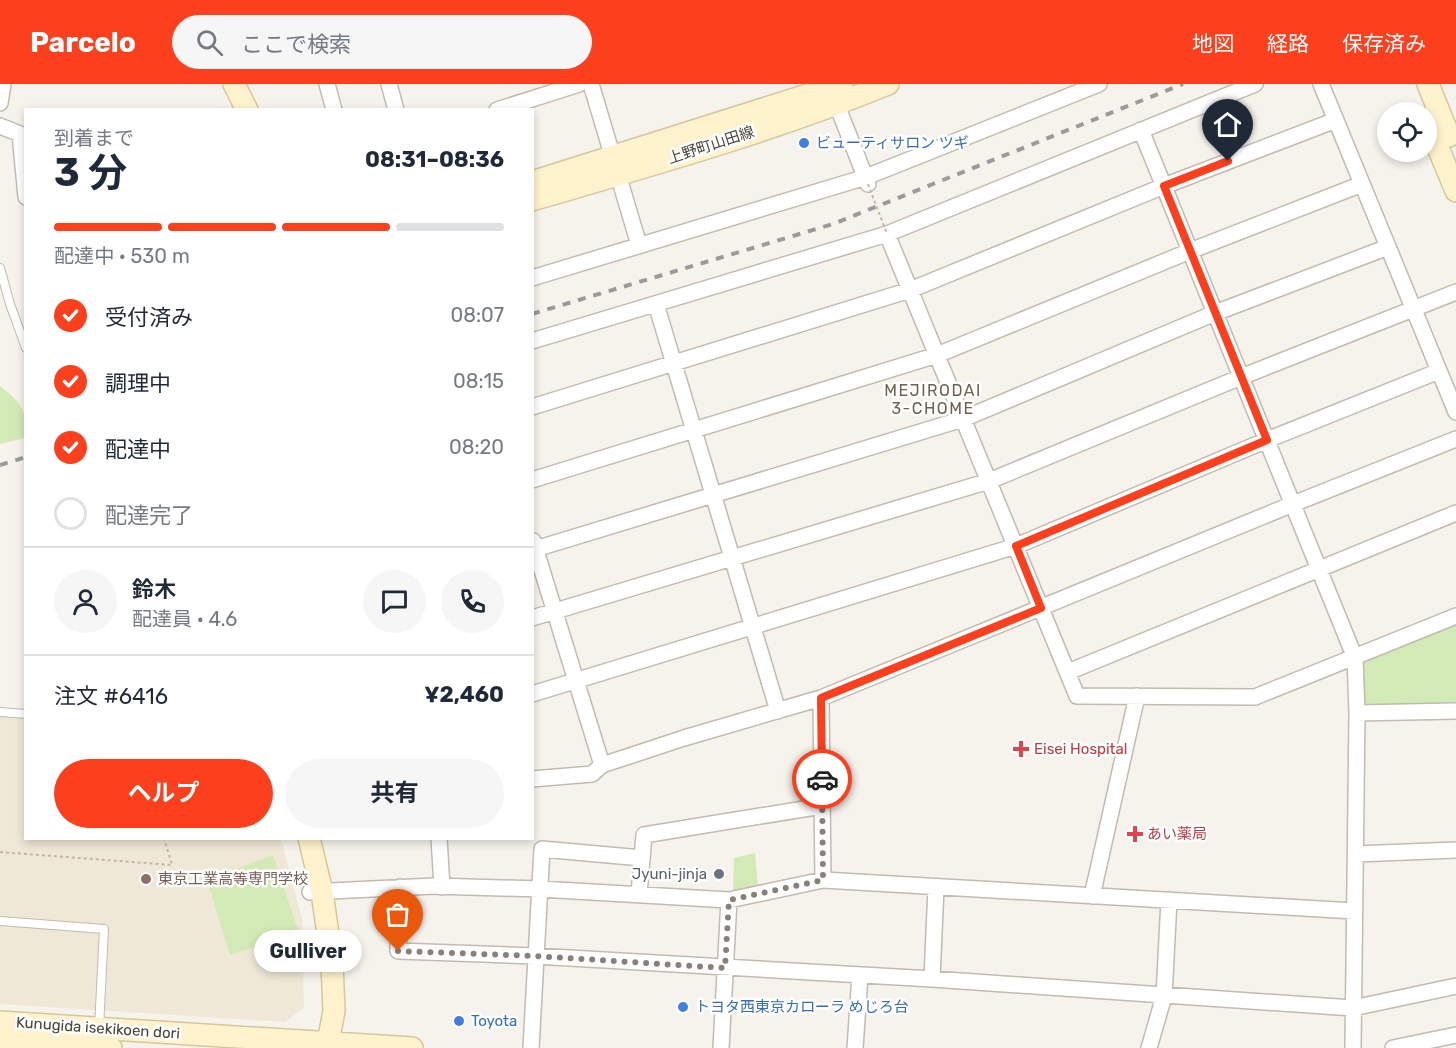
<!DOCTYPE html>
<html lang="ja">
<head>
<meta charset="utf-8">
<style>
  :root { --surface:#fff; --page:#f6f6f7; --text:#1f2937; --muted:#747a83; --line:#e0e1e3; --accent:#fc3f1d }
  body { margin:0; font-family:Rubik,"Noto Sans JP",sans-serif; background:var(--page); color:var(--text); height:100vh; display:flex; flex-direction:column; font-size:22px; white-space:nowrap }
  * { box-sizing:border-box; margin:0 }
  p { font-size:20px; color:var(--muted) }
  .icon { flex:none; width:33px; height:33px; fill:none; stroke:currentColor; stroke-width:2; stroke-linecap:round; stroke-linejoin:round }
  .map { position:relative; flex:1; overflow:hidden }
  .sheet { position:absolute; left:24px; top:24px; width:510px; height:732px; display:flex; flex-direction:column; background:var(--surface); border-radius:0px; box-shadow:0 3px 9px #0003 }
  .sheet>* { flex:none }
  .controls { position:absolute; left:1377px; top:18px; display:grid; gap:12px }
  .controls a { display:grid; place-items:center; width:60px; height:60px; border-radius:50%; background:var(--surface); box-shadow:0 3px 9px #0003; font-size:30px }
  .pin { position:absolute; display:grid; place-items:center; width:51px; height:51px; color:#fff; margin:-62px -26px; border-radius:50% 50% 50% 0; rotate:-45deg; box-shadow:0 0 6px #0007 }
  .pin .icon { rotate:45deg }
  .courier { position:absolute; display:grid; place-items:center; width:60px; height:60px; margin:-30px; border:4px solid #fc3f1d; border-radius:50%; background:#fff; color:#222; box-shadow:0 2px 8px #0007 }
  .bubble { position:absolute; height:42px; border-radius:21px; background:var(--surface); box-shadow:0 3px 9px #0003; font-size:20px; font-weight:700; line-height:42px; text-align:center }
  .summary em { font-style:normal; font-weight:700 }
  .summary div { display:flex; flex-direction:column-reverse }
  .summary { display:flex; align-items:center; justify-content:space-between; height:102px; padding:0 30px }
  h1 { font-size:39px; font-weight:700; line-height:45px }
  .bar { display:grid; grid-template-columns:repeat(4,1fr); gap:9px 6px; align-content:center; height:72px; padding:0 30px }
  .bar i { height:8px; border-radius:4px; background:var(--line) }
  .bar .selected { background:var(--accent) }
  .bar p { grid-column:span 4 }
  .line { display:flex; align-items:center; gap:15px; padding:0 30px; border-top:2px solid var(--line) }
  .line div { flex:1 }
  .round { display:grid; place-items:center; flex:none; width:63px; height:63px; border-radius:32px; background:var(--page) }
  ol { padding:0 30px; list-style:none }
  li { display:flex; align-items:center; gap:18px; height:66px }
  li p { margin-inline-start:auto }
  li .icon { padding:6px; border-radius:50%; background:var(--accent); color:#fff; stroke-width:4 }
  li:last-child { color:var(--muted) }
  li i { width:33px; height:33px; border:3px solid var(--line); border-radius:50% }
  .primary-button { display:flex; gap:12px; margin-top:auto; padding:12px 30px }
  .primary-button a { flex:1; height:69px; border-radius:36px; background:var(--accent); color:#fff; font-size:24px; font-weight:700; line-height:69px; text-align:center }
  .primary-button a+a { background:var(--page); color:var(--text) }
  header { display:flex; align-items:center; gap:36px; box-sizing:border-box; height:84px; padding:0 30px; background:var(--accent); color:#fff }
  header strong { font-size:28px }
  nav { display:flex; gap:33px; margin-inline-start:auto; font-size:21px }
  .search { width:420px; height:54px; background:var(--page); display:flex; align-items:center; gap:15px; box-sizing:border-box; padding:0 21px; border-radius:33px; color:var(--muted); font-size:22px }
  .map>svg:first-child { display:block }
  .education { fill:#efe8d6 }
  .green { fill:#d2eab5 }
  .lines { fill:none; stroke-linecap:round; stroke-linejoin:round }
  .lane-casing { stroke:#c2bbae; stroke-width:10 }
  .street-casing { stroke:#c2bbae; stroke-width:18 }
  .secondary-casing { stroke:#d6c79b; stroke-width:24 }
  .path { stroke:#c4b79f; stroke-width:2; stroke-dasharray:3 3; stroke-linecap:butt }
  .lane { stroke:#fff; stroke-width:8 }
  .street { stroke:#fff; stroke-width:15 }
  .secondary { stroke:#fff3cd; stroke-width:21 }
  .rail { stroke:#9a9a9a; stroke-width:4; stroke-dasharray:8 8; stroke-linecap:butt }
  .path-bridge { stroke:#c4b79f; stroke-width:2; stroke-dasharray:3 3; stroke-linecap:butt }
  .done { stroke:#878178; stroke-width:6; stroke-dasharray:0 10.8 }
  .route { stroke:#fc3f1d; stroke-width:8 }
  .shop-dot { fill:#3f7fe0; stroke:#fff; stroke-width:2 }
  .health-dot { fill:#e0444e; stroke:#fff; stroke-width:2 }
  .worship-dot { fill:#6b7280; stroke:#fff; stroke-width:2 }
  .education-dot { fill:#8d6e63; stroke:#fff; stroke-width:2 }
  .labels { text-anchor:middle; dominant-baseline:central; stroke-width:5; stroke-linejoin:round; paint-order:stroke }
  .shop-label { font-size:15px; fill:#366cbe; stroke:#fff; text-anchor:start }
  .street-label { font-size:15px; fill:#4b4439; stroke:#fff }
  .health-label { font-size:15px; fill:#be3a42; stroke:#fff; text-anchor:start }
  .worship-label { font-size:15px; fill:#5b616d; stroke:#fff; text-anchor:end }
  .education-label { font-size:15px; fill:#785e54; stroke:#fff; text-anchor:start }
  .neighbourhood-label { font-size:16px; letter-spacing:1.5px; fill:#6e6250; stroke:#fff }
</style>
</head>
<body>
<header>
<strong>Parcelo</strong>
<div class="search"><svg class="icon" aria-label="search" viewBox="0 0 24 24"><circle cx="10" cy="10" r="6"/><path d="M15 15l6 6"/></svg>ここで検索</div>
<nav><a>地図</a><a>経路</a><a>保存済み</a></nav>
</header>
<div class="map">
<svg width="1456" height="964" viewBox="0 0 1456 964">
  <rect width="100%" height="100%" fill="#f6f3ec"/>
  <path class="education" d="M 0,624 L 25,625 L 26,754 L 281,755 L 302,835 L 304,924 L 285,938 L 0,920 Z"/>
  <path class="green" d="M 0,302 C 23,321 26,323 25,354 L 0,360 Z
    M 1456,538 L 1456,622 L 1364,623 L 1362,576 Z
    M 755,769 L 758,803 L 733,808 L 734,774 Z
    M 273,771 L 299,849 L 230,871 L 207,796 Z"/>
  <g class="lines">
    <g class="lane-casing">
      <path id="lane" d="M 0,184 L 10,220 L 26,264
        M 0,628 L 26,630
        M 0,837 L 104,845 L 99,944"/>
    </g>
    <g class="street-casing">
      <path id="street" d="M 327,0 L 334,26
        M 389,0 L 396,26
        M 591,0 L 639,161
        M 1321,0 L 1456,328
        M 833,11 L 868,100
        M 0,19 L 3,0
        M 497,26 L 579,0
        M 0,42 L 20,50 L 26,113
        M 1141,46 L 1355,574 L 1357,629 L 1353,964
        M 887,150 L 1077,612 L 1255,613 L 1456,532
        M 532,194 L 866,93 L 1099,0
        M 656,220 L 778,627
        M 532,257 L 887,150 L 1255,0
        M 532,323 L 910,206 L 1164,102 L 1336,36
        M 532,396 L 937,271 L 1190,167 L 1362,100
        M 533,457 L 602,681
        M 532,466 L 963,335 L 1215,229 L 1388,163
        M 532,534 L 989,397 L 1241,293 L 1456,208
        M 1068,588 L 1456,429
        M 532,610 L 1016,462 L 1267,356 L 1439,287
        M 821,614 L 823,796
        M 1357,629 L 1456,627
        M 532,695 L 592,690 L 602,681 L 684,654 L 821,614 L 1293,420 L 1456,355
        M 439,754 L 442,803
        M 1356,770 L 1456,766
        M 400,803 L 398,867 L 535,872 L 932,895 L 1353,924 L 1456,902
        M 310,808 L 434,802 L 540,805 L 729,816 L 823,796 L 1354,827
        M 639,810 L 644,751 L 822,722
        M 1092,812 L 1137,612
        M 932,895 L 936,803
        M 531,964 L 542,765 L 642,774
        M 721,964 L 729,816
        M 855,964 L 860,891
        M 1149,964 L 1164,912 L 1169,816
        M 1393,964 L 1456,951"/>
    </g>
    <g class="secondary-casing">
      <path id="secondary" d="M 234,0 L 247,26
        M 1428,0 L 1449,52
        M 1426,35 L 1456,107
        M 532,98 L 842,0
        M 532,116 C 652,81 773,47 888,0
        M 309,754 L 322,808 L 332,879 L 334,927 L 327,964
        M 0,938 L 412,964
        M 0,957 L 111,964"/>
    </g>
    <path class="path" d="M 0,768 L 172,781 L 164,754"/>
    <use href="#lane" class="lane"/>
    <use href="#street" class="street"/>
    <use href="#secondary" class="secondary"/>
    <path class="rail" d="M 532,230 L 833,140 L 1183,0
      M 0,381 L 26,373"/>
    <path class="path-bridge" d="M 868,100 L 887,150"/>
  </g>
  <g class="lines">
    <path class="done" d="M 398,867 L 535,872 L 725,884 L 729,816 L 823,796 L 822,695"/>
    <path class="route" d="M 822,695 L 821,614 L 1041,524 L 1016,462 L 1267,356 L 1164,102 L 1228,77"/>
  </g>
  <g class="shop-dot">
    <circle cx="804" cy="59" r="6"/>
    <circle cx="683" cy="923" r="6"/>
    <circle cx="459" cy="937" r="6"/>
  </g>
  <g class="health-dot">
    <path d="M1018 656h6v6h6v6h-6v6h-6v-6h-6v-6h6z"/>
    <path d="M1132 741h6v6h6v6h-6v6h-6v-6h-6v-6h6z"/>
  </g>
  <circle class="worship-dot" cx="719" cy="790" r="6"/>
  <circle class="education-dot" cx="146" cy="795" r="6"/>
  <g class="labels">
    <g class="shop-label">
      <text x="816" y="59">ビューティサロン ツギ</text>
      <text x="695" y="923">トヨタ西東京カローラ めじろ台</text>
      <text x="471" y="937">Toyota</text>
    </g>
    <g class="street-label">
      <text transform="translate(711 61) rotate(-18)">上野町山田線</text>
      <text transform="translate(98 944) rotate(4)">Kunugida isekikoen dori</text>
    </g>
    <g class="health-label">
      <text x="1034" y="665">Eisei Hospital</text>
      <text x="1147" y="750">あい薬局</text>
    </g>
    <g class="worship-label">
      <text x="707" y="790">Jyuni-jinja</text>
    </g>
    <g class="education-label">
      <text x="158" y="795">東京工業高等専門学校</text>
    </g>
    <g class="neighbourhood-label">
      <text x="933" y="306">MEJIRODAI<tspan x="933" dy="18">3-CHOME</tspan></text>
    </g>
  </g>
</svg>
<div class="controls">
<a><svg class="icon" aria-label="locate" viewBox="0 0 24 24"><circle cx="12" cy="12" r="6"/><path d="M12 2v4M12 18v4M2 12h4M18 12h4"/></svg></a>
</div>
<div class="pin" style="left:398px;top:867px;background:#ea580c"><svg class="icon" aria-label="bag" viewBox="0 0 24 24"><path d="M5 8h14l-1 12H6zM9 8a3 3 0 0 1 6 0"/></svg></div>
<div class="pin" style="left:1228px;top:77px;background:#1f2937"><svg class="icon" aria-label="home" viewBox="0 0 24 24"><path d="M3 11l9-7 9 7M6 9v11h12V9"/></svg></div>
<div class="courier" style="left:822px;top:695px"><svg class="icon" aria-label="car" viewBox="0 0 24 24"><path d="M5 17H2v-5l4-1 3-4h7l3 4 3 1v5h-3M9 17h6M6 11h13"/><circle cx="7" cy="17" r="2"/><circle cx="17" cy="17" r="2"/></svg></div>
<div class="bubble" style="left:254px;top:846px;width:108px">Gulliver</div>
<section class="sheet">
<div class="summary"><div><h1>3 分</h1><p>到着まで</p></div><em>08:31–08:36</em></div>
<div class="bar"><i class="selected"></i><i class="selected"></i><i class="selected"></i><i></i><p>配達中 · 530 m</p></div>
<ol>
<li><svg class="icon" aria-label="check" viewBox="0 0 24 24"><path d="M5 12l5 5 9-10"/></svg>受付済み<p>08:07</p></li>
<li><svg class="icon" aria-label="check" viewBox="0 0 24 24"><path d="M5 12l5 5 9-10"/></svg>調理中<p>08:15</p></li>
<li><svg class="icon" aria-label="check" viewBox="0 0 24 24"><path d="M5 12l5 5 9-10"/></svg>配達中<p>08:20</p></li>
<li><i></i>配達完了</li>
</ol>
<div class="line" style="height:108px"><a class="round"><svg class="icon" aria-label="person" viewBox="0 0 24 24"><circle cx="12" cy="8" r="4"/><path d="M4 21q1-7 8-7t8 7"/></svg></a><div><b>鈴木</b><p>配達員 · 4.6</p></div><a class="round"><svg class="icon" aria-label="chat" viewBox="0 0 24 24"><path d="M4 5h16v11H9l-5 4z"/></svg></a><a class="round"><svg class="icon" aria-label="phone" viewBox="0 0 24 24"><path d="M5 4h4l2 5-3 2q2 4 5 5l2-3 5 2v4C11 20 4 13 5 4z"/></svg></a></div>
<div class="line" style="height:78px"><div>注文 #6416</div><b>¥2,460</b></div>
<div class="primary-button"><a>ヘルプ</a><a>共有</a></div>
</section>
</div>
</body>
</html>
